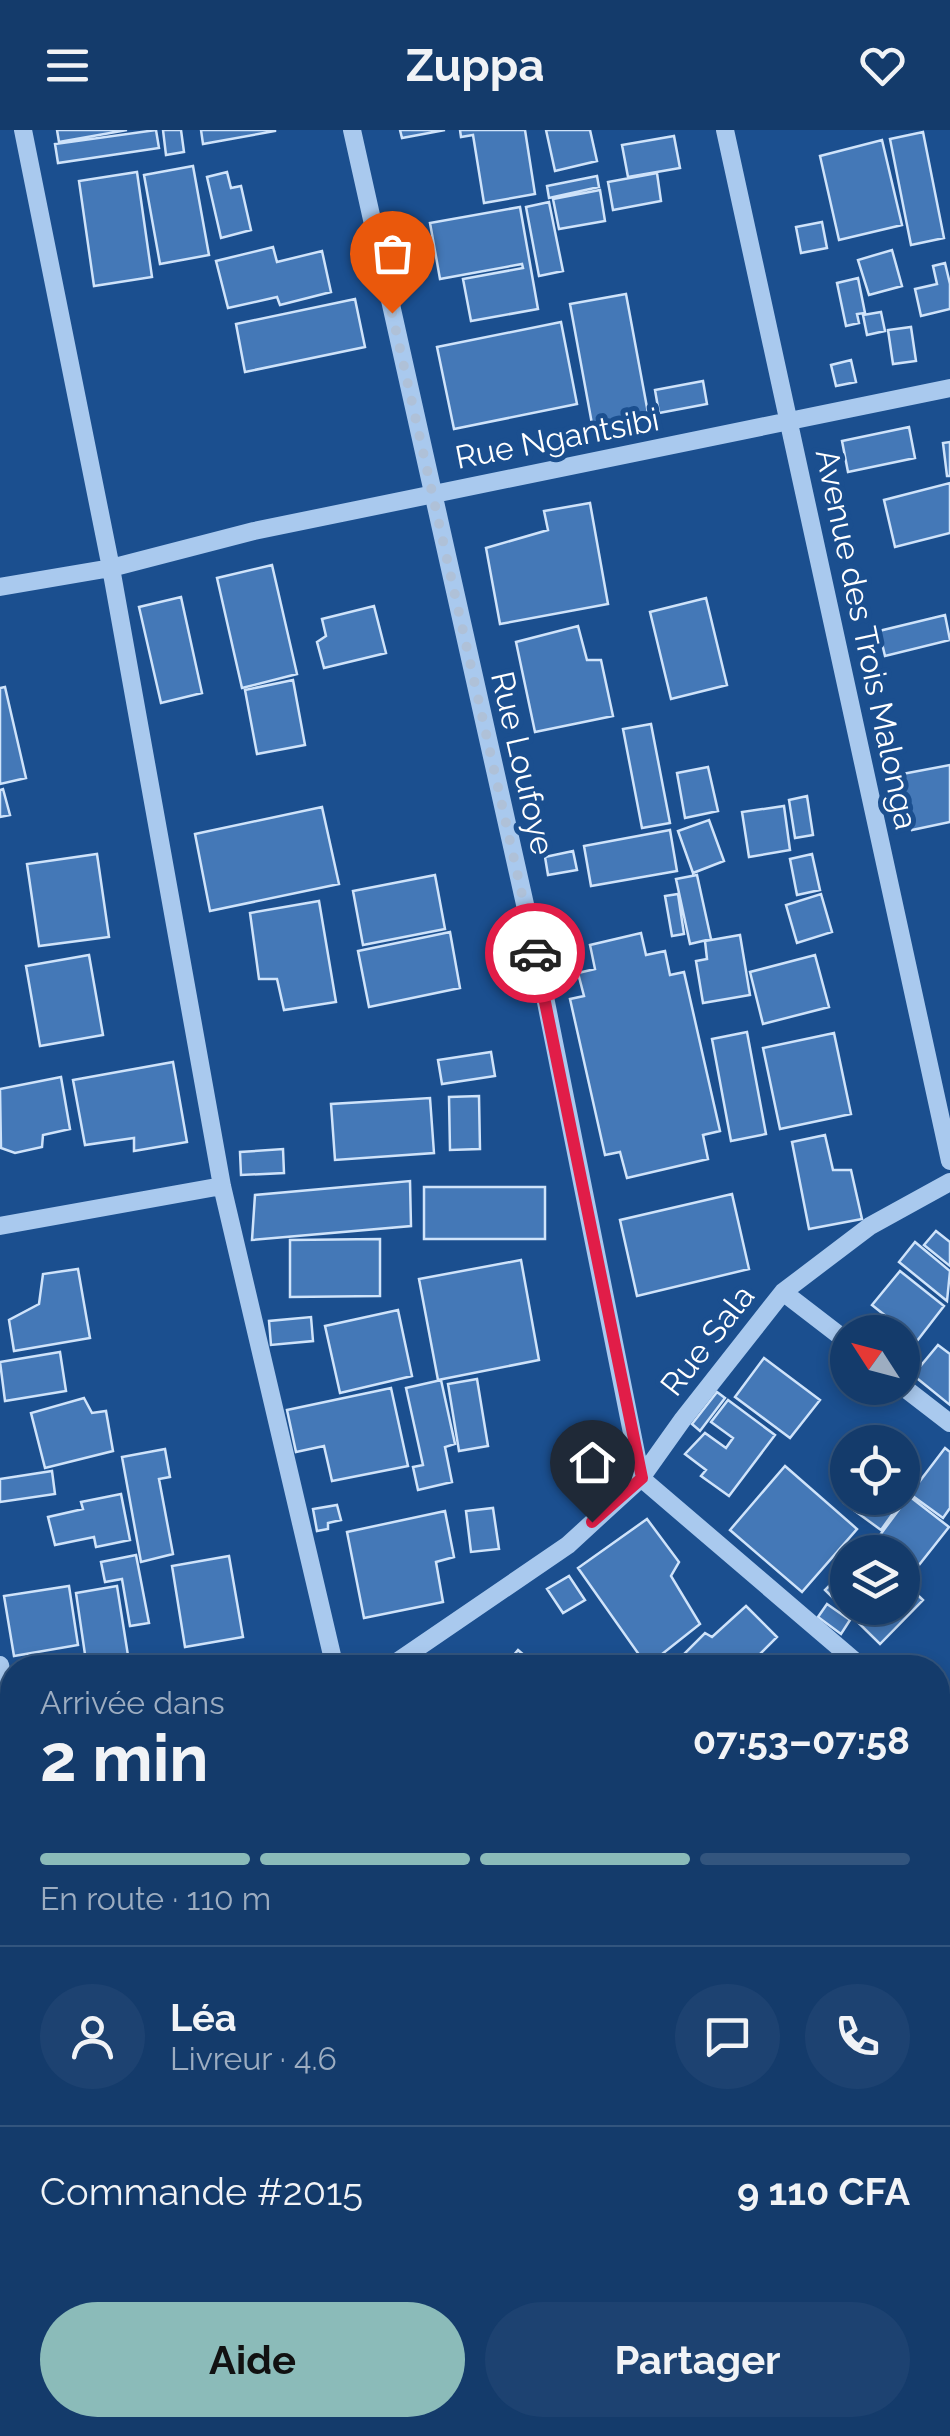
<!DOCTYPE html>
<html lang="fr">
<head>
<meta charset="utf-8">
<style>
  :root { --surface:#143b6b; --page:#1d4271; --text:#f1f3f6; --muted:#9dadc1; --line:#33557e; --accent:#8bbbb9 }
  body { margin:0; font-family:Raleway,sans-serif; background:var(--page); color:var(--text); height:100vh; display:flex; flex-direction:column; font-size:38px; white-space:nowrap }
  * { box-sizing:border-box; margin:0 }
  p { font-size:32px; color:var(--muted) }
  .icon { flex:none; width:55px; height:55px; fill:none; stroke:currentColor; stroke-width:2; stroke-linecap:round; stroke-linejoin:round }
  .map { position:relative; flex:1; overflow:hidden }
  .side { position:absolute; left:0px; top:1525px; width:950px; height:782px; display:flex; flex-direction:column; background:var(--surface); border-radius:40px 40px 0 0; box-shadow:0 5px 15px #0003,0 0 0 2px var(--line) }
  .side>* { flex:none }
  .needle { width:65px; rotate:306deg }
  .buttons { position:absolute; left:830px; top:1185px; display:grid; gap:20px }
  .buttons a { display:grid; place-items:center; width:90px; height:90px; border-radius:50%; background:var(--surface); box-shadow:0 5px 15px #0003,0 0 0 2px var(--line); font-size:50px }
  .pin { position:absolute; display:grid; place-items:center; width:85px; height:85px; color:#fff; margin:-102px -42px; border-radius:50% 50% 50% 0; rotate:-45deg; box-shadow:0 0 10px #0007 }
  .pin .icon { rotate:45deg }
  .courier { position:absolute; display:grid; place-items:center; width:100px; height:100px; margin:-50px; border:8px solid #e11d48; border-radius:50%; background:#fff; color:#222; box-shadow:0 2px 12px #0007 }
  .headline em { font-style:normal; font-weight:700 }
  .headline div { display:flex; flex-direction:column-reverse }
  .headline { display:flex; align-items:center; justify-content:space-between; height:170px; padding:0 40px }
  h1 { font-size:65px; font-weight:700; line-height:75px }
  .bar { display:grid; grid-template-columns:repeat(4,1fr); gap:15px 10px; align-content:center; height:120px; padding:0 40px }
  .bar i { height:12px; border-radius:8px; background:var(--line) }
  .bar .current { background:var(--accent) }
  .bar p { grid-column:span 4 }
  .line { display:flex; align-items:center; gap:25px; padding:0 40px; border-top:2px solid var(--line) }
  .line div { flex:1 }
  .round { display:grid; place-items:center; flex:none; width:105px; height:105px; border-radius:52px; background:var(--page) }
  .action { display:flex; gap:20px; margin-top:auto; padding:20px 40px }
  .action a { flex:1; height:115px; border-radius:60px; background:var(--accent); color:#111; font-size:40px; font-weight:700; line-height:115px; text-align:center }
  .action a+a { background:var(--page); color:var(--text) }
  header { display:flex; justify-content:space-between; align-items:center; height:130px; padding:0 40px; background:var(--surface); font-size:45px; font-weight:700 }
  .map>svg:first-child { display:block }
  .building { fill:#4478b7; stroke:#cfe3fa; stroke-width:2.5 }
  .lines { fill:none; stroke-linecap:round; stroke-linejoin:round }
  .minor { stroke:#a9c9ee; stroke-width:18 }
  .highway { stroke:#fff; stroke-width:30 }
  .done { stroke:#afc1d8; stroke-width:10; stroke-dasharray:0 18 }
  .route { stroke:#e11d48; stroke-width:12 }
  .labels { text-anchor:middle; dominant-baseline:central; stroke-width:10; stroke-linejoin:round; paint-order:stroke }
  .street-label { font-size:32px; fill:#fff; stroke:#1b4f8f }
</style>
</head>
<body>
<header><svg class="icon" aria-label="menu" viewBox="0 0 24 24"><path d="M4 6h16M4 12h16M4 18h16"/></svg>Zuppa<svg class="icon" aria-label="heart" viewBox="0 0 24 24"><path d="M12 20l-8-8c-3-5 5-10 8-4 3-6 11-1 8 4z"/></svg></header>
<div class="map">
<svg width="950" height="2306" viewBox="0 0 950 2306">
  <rect width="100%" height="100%" fill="#1b4f8f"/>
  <path class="building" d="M 57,0 L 127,0 L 59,12 Z
    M 156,0 L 159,18 L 58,33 L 55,14 Z
    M 163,0 L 181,0 L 184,22 L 166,25 Z
    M 201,0 L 275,0 L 275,1 L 203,14 Z
    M 400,0 L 445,0 L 402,8 Z
    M 460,0 L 525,0 L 535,64 L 484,73 L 473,5 L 461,7 Z
    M 546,0 L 590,0 L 597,31 L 555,41 Z
    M 923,2 L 944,108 L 911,115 L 890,9 Z
    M 674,6 L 680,38 L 628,47 L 622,15 Z
    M 882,10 L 902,95 L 839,110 L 820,26 Z
    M 193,36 L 209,125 L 160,134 L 144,45 Z
    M 137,42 L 152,147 L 94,156 L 79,51 Z
    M 227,42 L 231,58 L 241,56 L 251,100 L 221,108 L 207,47 Z
    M 657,43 L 661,71 L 613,80 L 608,52 Z
    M 597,46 L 599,57 L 549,68 L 547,56 Z
    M 600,60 L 605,91 L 559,99 L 553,69 Z
    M 549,72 L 563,141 L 539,146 L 526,77 Z
    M 520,77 L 538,179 L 471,191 L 463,149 L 523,138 L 522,134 L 440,149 L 430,93 Z
    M 822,92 L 827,118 L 801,123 L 796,97 Z
    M 273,117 L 277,132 L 322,121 L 331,162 L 280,175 L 277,167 L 228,178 L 216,131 Z
    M 892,120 L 902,156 L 869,165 L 858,130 Z
    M 945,133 L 950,154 L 950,179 L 921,186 L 915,159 L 937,154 L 933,136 Z
    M 858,148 L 865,183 L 857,184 L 859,193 L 846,196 L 837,153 Z
    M 626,164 L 648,283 L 592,294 L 570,174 Z
    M 355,169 L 365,217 L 245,242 L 236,194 Z
    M 881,182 L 885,201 L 867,205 L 863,185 Z
    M 561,192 L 577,274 L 454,299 L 437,217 Z
    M 911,197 L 916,231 L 893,234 L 888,200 Z
    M 851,230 L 856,252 L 836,256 L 831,235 Z
    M 703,251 L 707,274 L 659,283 L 655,260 Z
    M 909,297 L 915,328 L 848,342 L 842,311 Z
    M 950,312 L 950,346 L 947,346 L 943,313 Z
    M 950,353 L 950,403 L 895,417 L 884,370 Z
    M 590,373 L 608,474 L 500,494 L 486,418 L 548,400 L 544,381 Z
    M 272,435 L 297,544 L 242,558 L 217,448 Z
    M 181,467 L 202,563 L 161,573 L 139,477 Z
    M 706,468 L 727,555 L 671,569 L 650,482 Z
    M 374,476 L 386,523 L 324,538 L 317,512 L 326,506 L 322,489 Z
    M 945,485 L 950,510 L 885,526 L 879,501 Z
    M 578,496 L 587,530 L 601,530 L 613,586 L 535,602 L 516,512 Z
    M 293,550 L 305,615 L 257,624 L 245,560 Z
    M 5,557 L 26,648 L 0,654 L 0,558 Z
    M 651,594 L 670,693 L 642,698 L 623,599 Z
    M 950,635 L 950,692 L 912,700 L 897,645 Z
    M 708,637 L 718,681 L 685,688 L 677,643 Z
    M 3,659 L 10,685 L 0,687 L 0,660 Z
    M 807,666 L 813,705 L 795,708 L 789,670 Z
    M 784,676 L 790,720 L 749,727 L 742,682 Z
    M 322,677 L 339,754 L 210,781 L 195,704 Z
    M 709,690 L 724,731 L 693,743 L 678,701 Z
    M 670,700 L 677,741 L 591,756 L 584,716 Z
    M 573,721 L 577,740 L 548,745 L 545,727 Z
    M 97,724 L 109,807 L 39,816 L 27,734 Z
    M 812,724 L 820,760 L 797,765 L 790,729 Z
    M 435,745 L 445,799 L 363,815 L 353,761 Z
    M 697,745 L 711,809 L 690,814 L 676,749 Z
    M 678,764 L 684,804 L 672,806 L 665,766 Z
    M 821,764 L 832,802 L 797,813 L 786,775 Z
    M 319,771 L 336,872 L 284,880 L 277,849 L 259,849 L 250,783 Z
    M 450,802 L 460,858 L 369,877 L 358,821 Z
    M 641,803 L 646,825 L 665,821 L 670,845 L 684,842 L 720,1001 L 703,1005 L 708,1029 L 627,1048 L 620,1022 L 605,1025 L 570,869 L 584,866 L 578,843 L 595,839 L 590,815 Z
    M 740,805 L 750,865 L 703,873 L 696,831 L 707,829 L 705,811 Z
    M 89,825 L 103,905 L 40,916 L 26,836 Z
    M 815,825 L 829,877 L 763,894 L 750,842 Z
    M 747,902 L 766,1004 L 731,1011 L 712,909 Z
    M 834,903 L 851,984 L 780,999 L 763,918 Z
    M 491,922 L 495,946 L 442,954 L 438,930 Z
    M 173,932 L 187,1012 L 134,1021 L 134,1008 L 85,1015 L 73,950 Z
    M 61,947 L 70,999 L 43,1005 L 42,1017 L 15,1023 L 1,1018 L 0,959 Z
    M 479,966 L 480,1019 L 450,1020 L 449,967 Z
    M 430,968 L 434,1023 L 335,1030 L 331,974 Z
    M 825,1005 L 833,1040 L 851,1040 L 862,1089 L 809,1099 L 792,1012 Z
    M 283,1019 L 284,1043 L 241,1045 L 240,1022 Z
    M 410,1051 L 411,1096 L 252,1110 L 255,1065 Z
    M 424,1057 L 545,1057 L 545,1109 L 424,1109 Z
    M 732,1064 L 749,1139 L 637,1166 L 620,1090 Z
    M 936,1101 L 950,1112 L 950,1136 L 924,1115 Z
    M 380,1109 L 380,1166 L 290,1167 L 290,1110 Z
    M 915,1112 L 950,1141 L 947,1171 L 899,1132 Z
    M 521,1130 L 539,1230 L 438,1250 L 419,1149 Z
    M 78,1139 L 90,1208 L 14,1221 L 9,1190 L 39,1174 L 43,1144 Z
    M 900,1141 L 944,1176 L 917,1211 L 872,1175 Z
    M 398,1180 L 412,1246 L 340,1263 L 325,1196 Z
    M 311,1187 L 313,1211 L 271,1215 L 269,1191 Z
    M 864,1189 L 882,1202 L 855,1202 Z
    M 938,1215 L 950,1224 L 950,1275 L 913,1245 Z
    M 60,1222 L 66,1261 L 5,1271 L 0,1232 Z
    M 764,1228 L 820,1270 L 790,1308 L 735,1267 Z
    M 477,1249 L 488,1316 L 459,1321 L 448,1254 Z
    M 441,1250 L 455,1314 L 445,1317 L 452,1352 L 418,1360 L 413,1337 L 423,1335 L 406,1258 Z
    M 391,1258 L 408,1336 L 332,1351 L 324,1316 L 296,1322 L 287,1280 Z
    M 717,1262 L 725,1268 L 700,1301 L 692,1294 Z
    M 84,1268 L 92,1283 L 106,1281 L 113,1321 L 45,1338 L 31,1283 Z
    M 728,1270 L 775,1305 L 729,1366 L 701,1346 L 706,1340 L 685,1324 L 705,1303 L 726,1318 L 733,1308 L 711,1292 Z
    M 945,1318 L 950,1322 L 950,1378 L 943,1388 L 910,1364 Z
    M 165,1319 L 170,1347 L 159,1349 L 173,1424 L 141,1432 L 122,1327 Z
    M 785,1336 L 857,1399 L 802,1462 L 730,1400 Z
    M 52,1341 L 55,1364 L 0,1372 L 0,1349 Z
    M 902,1357 L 909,1361 L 881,1400 L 844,1373 L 848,1368 L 902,1368 Z
    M 121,1364 L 130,1410 L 96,1417 L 94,1407 L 55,1415 L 48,1387 L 83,1379 L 81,1372 Z
    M 909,1366 L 949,1397 L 919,1435 L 880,1405 Z
    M 337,1375 L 341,1390 L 328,1393 L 328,1399 L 317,1401 L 313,1379 Z
    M 493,1378 L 499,1419 L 471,1422 L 466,1381 Z
    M 445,1381 L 454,1427 L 436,1432 L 443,1472 L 364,1488 L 347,1402 Z
    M 647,1389 L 679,1432 L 671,1446 L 700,1494 L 647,1536 L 578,1438 Z
    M 136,1425 L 149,1493 L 130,1496 L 122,1449 L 105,1452 L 101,1432 Z
    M 229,1426 L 243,1507 L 185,1517 L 172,1436 Z
    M 848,1437 L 848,1478 L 902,1478 L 902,1450 L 923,1470 L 880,1514 L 825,1460 Z
    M 569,1446 L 585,1470 L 563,1483 L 547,1459 Z
    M 69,1456 L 78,1515 L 14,1526 L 4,1466 Z
    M 117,1456 L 130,1538 L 87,1538 L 76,1463 Z
    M 827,1474 L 850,1490 L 841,1504 L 818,1487 Z
    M 746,1476 L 777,1507 L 746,1538 L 673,1535 L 705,1503 L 712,1507 Z
    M 518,1520 L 539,1538 L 503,1538 Z
    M 234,1526 L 236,1538 L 179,1538 L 179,1536 Z
    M 938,1706 L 950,1716 L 950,1833 L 938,1823 Z
    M 0,1756 L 12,1767 L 12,1792 L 0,1806 Z
    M 3,2003 L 12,2011 L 12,2033 L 3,2045 L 0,2042 L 0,2007 Z
    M 950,2048 L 950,2089 L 938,2080 L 938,2065 Z
    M 943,2189 L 950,2195 L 950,2219 L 938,2235 L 938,2196 Z
    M 314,2295 L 420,2295 L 411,2306 L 328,2306 Z
    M 909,2295 L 930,2295 L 944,2306 L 901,2306 Z"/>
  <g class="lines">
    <path class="minor" d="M 23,0 L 111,438 L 222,1056 L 335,1538
      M 352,0 L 539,837 L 641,1348 L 863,1538
      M 725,0 L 950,1031
      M 0,457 L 111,438 L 254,401 L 950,258
      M 0,1096 L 222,1056
      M 783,1162 L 848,1212
      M 902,1256 L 950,1293
      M 0,1535 L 12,1591
      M 388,1538 L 568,1415 L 641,1348 L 683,1289 L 783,1162 L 870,1096 L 950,1052
      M 938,1601 L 950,1612
      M 0,1904 L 12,1888
      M 938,2155 L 950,2143
      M 0,2193 L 12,2190
      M 797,2306 L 806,2295"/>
    <path class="highway" d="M 0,2114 L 12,2125
      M 212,2295 L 225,2306"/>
  </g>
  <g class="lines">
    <path class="done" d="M 392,183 L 535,823"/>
    <path class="route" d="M 535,823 L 642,1348 L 592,1392"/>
  </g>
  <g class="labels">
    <g class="street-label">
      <text transform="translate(557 308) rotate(-11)">Rue Ngantsibi</text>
      <text transform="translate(867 509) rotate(78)">Avenue des Trois Malonga</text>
      <text transform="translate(523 633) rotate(77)">Rue Loufoye</text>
      <text transform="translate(707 1210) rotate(-52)">Rue Sala</text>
    </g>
  </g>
</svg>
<div class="buttons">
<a><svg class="needle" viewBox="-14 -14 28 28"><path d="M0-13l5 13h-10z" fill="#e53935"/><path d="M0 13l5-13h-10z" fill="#9dadc1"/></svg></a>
<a><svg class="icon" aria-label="locate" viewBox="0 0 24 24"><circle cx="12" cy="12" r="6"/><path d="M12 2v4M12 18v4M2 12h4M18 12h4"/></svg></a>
<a><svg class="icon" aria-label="layers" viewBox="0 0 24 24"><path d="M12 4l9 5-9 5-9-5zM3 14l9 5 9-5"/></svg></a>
</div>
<div class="pin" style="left:392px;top:183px;background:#ea580c"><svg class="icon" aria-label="bag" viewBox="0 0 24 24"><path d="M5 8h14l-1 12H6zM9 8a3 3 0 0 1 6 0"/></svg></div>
<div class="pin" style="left:592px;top:1392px;background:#1f2937"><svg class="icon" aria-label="home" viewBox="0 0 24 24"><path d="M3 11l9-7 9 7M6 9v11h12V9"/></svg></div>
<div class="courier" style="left:535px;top:823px"><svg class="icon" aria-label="car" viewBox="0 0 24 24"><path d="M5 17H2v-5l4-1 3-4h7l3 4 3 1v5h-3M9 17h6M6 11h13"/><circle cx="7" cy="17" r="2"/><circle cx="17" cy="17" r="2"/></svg></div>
<section class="side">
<div class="headline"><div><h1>2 min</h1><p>Arrivée dans</p></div><em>07:53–07:58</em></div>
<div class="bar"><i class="current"></i><i class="current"></i><i class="current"></i><i></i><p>En route · 110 m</p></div>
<div class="line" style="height:180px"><a class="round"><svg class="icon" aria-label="person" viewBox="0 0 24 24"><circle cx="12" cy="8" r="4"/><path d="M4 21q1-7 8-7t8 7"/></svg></a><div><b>Léa</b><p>Livreur · 4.6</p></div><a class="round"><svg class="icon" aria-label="chat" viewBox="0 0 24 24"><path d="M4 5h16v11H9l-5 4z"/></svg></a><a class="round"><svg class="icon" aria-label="phone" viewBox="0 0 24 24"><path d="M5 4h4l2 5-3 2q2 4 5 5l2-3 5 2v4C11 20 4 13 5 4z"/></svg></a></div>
<div class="line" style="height:130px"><div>Commande #2015</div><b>9 110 CFA</b></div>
<div class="action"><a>Aide</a><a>Partager</a></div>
</section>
</div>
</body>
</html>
